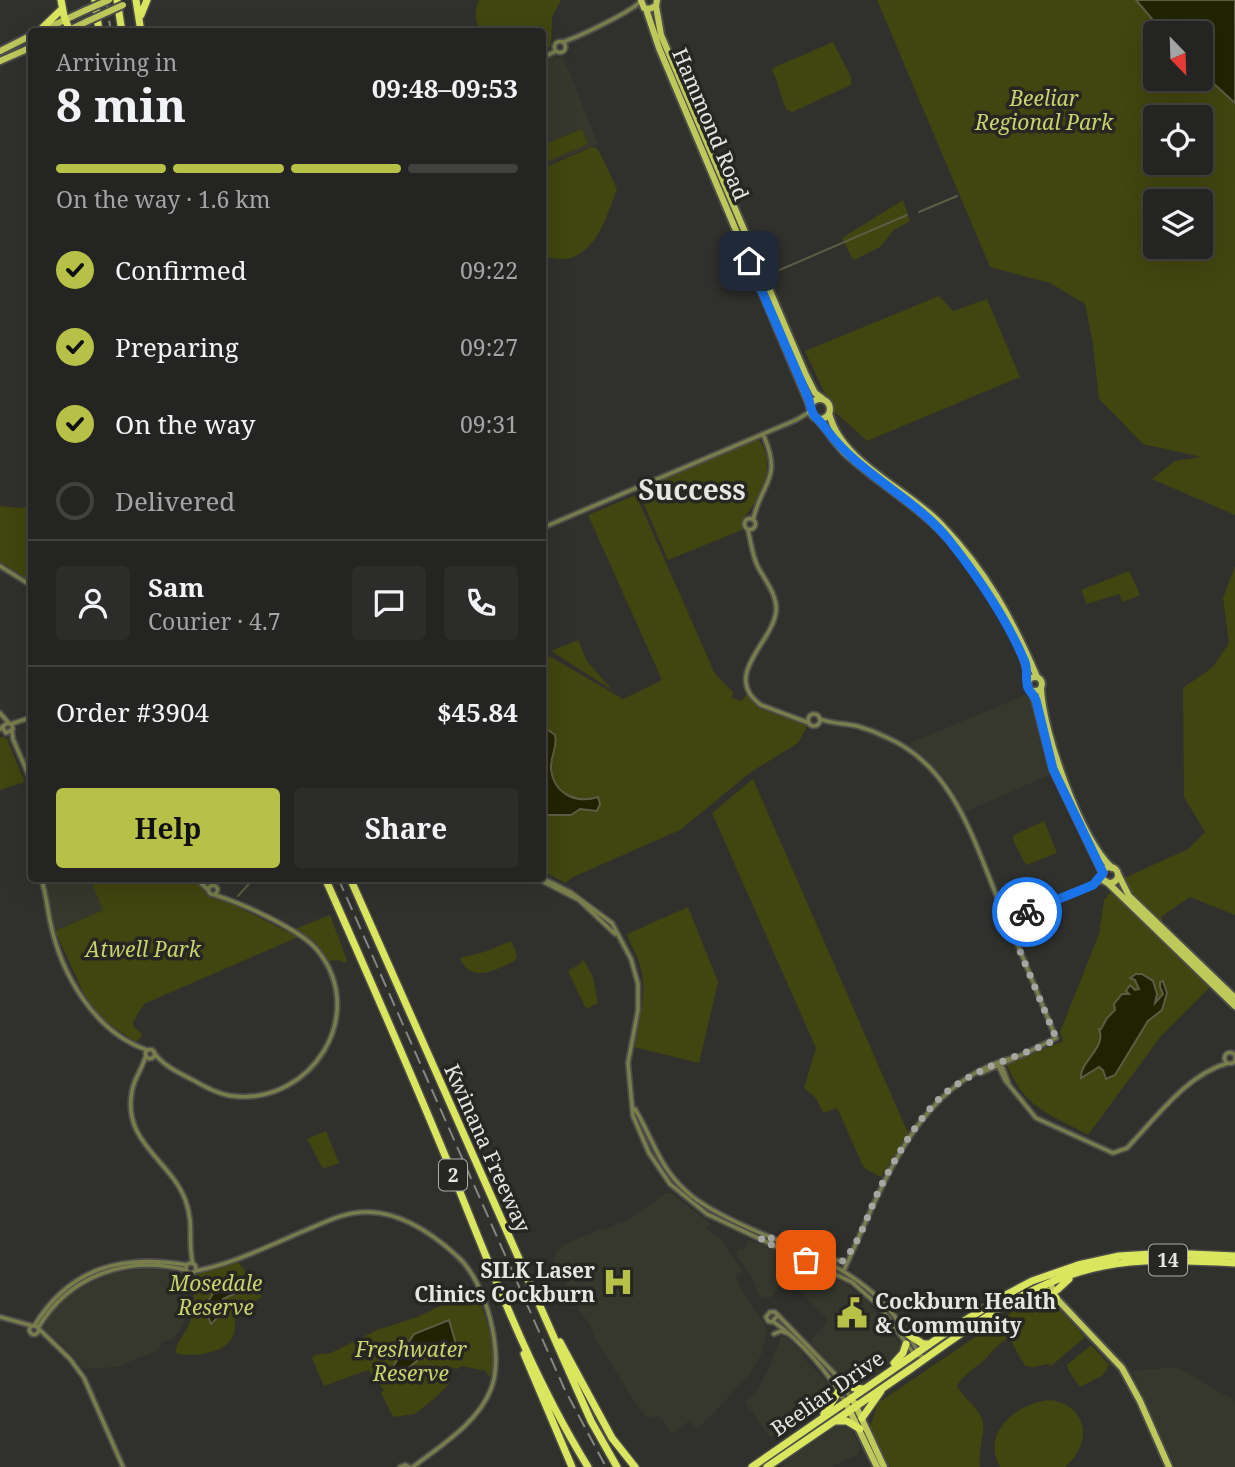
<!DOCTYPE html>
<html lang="en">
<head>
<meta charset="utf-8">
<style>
  :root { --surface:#242522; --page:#2c2d2a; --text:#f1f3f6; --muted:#a3a5a5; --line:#414240; --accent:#b8c147 }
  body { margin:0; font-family:"Noto Serif",serif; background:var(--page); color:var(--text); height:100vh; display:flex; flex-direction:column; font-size:26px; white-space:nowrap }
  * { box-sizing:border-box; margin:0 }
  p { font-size:23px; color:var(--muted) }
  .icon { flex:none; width:38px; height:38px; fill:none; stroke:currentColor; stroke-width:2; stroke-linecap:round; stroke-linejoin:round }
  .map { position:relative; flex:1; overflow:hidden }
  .details { position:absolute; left:28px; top:28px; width:518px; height:854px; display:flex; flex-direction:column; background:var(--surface); border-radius:7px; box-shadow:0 7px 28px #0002,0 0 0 2px var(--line) }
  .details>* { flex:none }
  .needle { width:46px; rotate:157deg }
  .buttons { position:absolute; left:1143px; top:21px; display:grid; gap:14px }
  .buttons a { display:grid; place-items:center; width:70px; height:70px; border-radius:7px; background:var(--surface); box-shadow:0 7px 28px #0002,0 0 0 2px var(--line); font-size:35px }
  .pin { position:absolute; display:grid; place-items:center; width:60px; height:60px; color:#fff; margin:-30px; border-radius:14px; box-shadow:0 4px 10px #0006 }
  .courier { position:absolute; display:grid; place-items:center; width:70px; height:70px; margin:-35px; border:5px solid #1a73e8; border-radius:50%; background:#fff; color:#222; box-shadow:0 2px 9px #0007 }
  .summary em { font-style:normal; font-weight:700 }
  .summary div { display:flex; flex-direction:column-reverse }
  .summary { display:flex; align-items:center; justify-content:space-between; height:119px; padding:0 28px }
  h1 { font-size:46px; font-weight:700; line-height:52px }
  .bar { display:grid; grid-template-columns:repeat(4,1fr); gap:10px 7px; align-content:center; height:84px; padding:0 28px }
  .bar i { height:9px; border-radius:5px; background:var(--line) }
  .bar .selected { background:var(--accent) }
  .bar p { grid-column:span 4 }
  .line { display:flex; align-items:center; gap:18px; padding:0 28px; border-top:2px solid var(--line) }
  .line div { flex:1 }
  .round { display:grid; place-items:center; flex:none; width:74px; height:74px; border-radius:7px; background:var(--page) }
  ol { padding:0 28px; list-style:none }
  li { display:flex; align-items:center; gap:21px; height:77px }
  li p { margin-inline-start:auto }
  li .icon { padding:7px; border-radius:50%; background:var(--accent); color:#111; stroke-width:4 }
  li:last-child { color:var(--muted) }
  li i { width:38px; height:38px; border:4px solid var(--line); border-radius:50% }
  .button { display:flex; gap:14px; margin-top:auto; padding:14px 28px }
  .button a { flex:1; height:80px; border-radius:7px; background:var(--accent); color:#111; font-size:28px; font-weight:700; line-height:80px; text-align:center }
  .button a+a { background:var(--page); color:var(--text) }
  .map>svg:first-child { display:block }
  .built { fill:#36382d }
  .green { fill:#41450f; fill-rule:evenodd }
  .water { fill:#212300; stroke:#5c5d44; stroke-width:2 }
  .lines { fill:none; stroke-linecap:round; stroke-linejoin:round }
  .stream { stroke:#5c5d44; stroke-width:2 }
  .minor-casing { stroke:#4d4e4a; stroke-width:7 }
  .major-casing { stroke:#4d4e4a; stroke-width:10 }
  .highway-casing { stroke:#4d4e4a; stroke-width:10 }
  .minor { stroke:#787d4b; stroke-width:3.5 }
  .major { stroke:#bfc85b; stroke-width:6 }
  .highway { stroke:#dbe65f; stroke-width:7 }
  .rail { stroke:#858582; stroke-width:2; stroke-dasharray:14 7; stroke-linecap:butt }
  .major-bridge-casing { stroke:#4d4e4a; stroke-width:10; stroke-linecap:butt }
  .major-bridge { stroke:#bfc85b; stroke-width:6 }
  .done { stroke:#a6a6a3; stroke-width:7; stroke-dasharray:0 12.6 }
  .route { stroke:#1a73e8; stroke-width:9 }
  .labels { text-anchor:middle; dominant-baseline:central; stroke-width:7; stroke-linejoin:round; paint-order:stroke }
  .shield { fill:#262723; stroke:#acaca9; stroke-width:2 }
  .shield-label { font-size:19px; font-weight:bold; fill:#e5e5e2 }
  .park-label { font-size:21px; font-style:italic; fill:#c9d26b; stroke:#262723 }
  .street-label { font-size:21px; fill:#e5e5e2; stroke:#262723 }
  .poi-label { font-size:21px; font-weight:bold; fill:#e5e5e2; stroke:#262723; text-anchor:end }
  .district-label { font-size:28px; font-weight:bold; fill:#e5e5e2; stroke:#262723 }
</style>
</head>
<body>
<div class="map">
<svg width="1235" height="1467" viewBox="0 0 1235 1467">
  <rect width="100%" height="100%" fill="#30312d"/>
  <path class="built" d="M 563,57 L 598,144 L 543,166 L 542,63 L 551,58 Z
    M 1037,690 L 1058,771 L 965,812 L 946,779 L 911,745 L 913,742 Z
    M 47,878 L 175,879 L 54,931 L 50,915 Z
    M 671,1193 L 710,1223 L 706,1228 L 719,1237 L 743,1271 L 736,1275 L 738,1285 L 765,1325 L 767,1335 L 761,1355 L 746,1380 L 743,1381 L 713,1414 L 696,1429 L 689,1421 L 672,1433 L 658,1415 L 652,1419 L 650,1416 L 647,1418 L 633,1399 L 595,1339 L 590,1325 L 581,1313 L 554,1263 L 556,1251 L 568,1243 L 603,1228 L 604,1230 L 621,1222 L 623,1223 L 665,1194 Z
    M 749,1240 L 790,1256 L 793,1260 L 792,1266 L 771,1297 L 763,1298 L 758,1294 L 755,1283 L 736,1254 L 740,1249 L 744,1249 Z
    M 809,1266 L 846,1285 L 864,1298 L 887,1325 L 902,1348 L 896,1358 L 880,1370 L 877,1375 L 861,1386 L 858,1387 L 848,1382 L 812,1344 L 811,1340 L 826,1324 L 826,1318 L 794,1285 L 802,1271 Z
    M 148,1268 L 179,1270 L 187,1276 L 186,1316 L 180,1330 L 172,1339 L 162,1342 L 156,1351 L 116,1367 L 84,1369 L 62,1344 L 41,1327 L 62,1300 L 74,1290 L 110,1274 Z
    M 781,1336 L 786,1337 L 801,1351 L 805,1360 L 831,1386 L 832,1396 L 828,1401 L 770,1438 L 745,1402 L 755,1393 L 768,1371 Z
    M 1177,1367 L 1235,1401 L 1235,1467 L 1175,1467 L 1132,1371 Z
    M 839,1425 L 850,1428 L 860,1446 L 858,1454 L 832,1467 L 783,1467 L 784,1461 Z"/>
  <path class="green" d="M 479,0 L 561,0 L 552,17 L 551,45 L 543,53 L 542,32 L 480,31 C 475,21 474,11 479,0 Z
    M 877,0 L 1235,0 L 1235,515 L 1152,479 L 1175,461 L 1201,457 L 1143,444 L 1099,399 L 1093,344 L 1085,304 L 1050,283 L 990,267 ZM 1155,33 L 1200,33 L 1200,79 L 1155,79 ZM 1155,117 L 1200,117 L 1200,163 L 1155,163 ZM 1155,201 L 1200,201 L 1200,247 L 1155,247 Z
    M 833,42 L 851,77 L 851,85 L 792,112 L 787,110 C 780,98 779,81 772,71 L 773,68 Z
    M 582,129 L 588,144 L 543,163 L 543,145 Z
    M 592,147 L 598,149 L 617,189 C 607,214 599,248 571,258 C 563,261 551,257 543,257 L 543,168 Z
    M 903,200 L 910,221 L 894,230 L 880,247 L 854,260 L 852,258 L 842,238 Z
    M 939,296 L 953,311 L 987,299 L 1020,377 L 867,441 L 832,409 L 805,351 Z
    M 758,439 C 779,464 760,499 742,520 L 742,530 L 668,560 L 638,490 Z
    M 636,495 L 715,674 L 733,692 L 732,698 L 741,701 L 747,694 C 761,713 783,717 806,722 L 807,727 L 798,743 L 751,772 L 680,830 L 573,877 L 565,883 L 543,871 L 542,652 L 623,699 L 662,680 L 588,515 Z
    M 0,506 L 19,508 L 31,506 L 31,581 L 0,562 Z
    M 1235,566 L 1235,915 L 1190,897 L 1162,916 L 1162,923 L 1120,880 L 1188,849 L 1205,832 L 1184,797 L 1183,688 L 1213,667 L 1229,643 L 1223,598 Z
    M 1129,571 L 1140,595 L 1123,602 L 1119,594 L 1087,604 L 1081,590 Z
    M 578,640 L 587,661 L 612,690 L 551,651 Z
    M 3,737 L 7,739 L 25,782 L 0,790 L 0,738 Z
    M 753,779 L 908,1133 L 881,1177 L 864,1168 L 837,1108 L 823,1113 L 816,1098 L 804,1088 L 816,1048 L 712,813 Z
    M 1044,821 L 1057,853 L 1026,865 L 1013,840 L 1014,835 Z
    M 192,878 L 211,898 L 222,899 L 298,937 L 144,1004 L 133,1022 L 134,1027 L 143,1035 L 136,1042 L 100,1018 L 89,1005 L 55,931 L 103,910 L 90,879 Z
    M 1114,888 L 1211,986 L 1161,1036 L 1088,1135 C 1066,1122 1040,1114 1023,1093 C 1016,1085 1011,1073 1006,1064 L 1063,1041 L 1060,1032 L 1099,934 L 1104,900 Z
    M 688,907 L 718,982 L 699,1063 L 634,1047 C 639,1020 648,992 640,965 C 637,954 630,945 627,934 Z
    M 330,915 L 347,960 L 345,963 L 339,960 L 327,961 L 315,944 L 295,929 Z
    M 511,941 L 517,955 L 515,961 C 496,969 471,985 460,958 L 484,952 Z
    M 583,959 L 593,977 L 598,1003 L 586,1009 L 568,971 L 580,964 Z
    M 326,1131 L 339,1163 L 323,1169 L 307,1139 Z
    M 238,1262 L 249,1275 L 262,1297 L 235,1311 C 234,1318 236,1328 234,1334 C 227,1354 192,1358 175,1353 C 177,1340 188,1331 191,1318 C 195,1304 193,1288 196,1273 Z
    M 473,1290 L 477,1293 C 487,1322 497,1346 493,1377 L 488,1375 L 486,1371 L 462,1366 L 457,1369 L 451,1367 L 449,1384 L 436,1397 L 415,1414 L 393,1417 L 381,1393 L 384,1390 L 368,1370 L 324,1386 L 312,1358 L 315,1355 L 331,1353 L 377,1330 L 417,1317 Z
    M 1047,1296 L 1085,1337 L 1051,1366 L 1048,1364 L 1034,1367 L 1025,1366 L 1012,1343 L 1007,1339 C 995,1346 991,1354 982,1362 C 972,1370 963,1375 957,1386 C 964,1399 979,1407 983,1422 C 985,1430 978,1453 980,1467 L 890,1467 L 870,1427 L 878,1403 L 1024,1304 Z
    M 1091,1345 L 1109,1365 L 1103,1375 L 1080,1387 L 1069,1371 L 1067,1365 Z
    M 1051,1400 C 1090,1407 1092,1444 1065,1467 L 1000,1467 C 980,1432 1018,1402 1051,1400 Z"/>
  <path class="water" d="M 1136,0 L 1235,0 L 1235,103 L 1201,72 L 1200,33 L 1164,33 Z
    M 548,730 L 555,735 C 558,747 550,757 551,769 C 554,794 576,804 598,797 L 600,804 L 597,811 L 580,809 L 571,815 L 543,815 L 543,731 Z
    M 1136,974 L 1142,974 L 1153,981 L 1157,994 L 1155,1003 L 1163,994 L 1160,987 L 1160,982 L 1163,981 L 1167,993 L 1162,1010 L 1148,1021 L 1115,1075 L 1106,1079 L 1103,1070 L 1099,1067 L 1081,1078 C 1079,1062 1107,1048 1099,1029 L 1101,1029 L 1107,1018 L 1115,1010 L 1114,1004 L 1122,994 L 1129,994 L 1126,991 L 1130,985 L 1135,990 L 1139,989 L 1135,980 L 1130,978 Z
    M 232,1282 L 236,1293 L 223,1299 L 220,1315 L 211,1324 L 205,1308 C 211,1295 216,1285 232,1282 Z
    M 449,1320 L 456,1344 L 428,1352 L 407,1369 L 392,1368 L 414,1334 Z"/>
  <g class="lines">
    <path class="stream" d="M 919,212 L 957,196
      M 768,275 L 907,215
      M 238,896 L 254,878"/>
    <g class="minor-casing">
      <path id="minor" d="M554.5 47a5.5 5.5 0 1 1 11 0a5.5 5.5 0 1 1-11 0Z
        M 562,42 C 577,38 630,12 640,2
        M 542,58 L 556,51
        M744.5 524a5.5 5.5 0 1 1 11 0a5.5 5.5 0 1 1-11 0Z
        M 753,520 C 762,480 783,480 763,434
        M 542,528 L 796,420 L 808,413 L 810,408
        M 748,530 C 751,542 752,555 758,567 C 765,580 778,596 776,612 C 772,643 721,676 761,705 L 809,723
        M 0,566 L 32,586
        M 0,713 L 8,722
        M808 720a6 6 0 1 1 12 0a6 6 0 1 1-12 0Z
        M 820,719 C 832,724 845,723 857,726 C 868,729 878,733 888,738 C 956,768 975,846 1002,909 L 1007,915
        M 11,724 L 32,717
        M 0,729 L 7,723 L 12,725 L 13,729 L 6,733 L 2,727
        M 12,731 L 13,739 L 32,783
        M 41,878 C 46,892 47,907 50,921 C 61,974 94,1032 147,1050
        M 196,878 L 209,891
        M 536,878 L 579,900 L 615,934
        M 542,878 L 570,892 L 612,923 L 631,959 L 638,984 L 638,1010 L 628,1063 L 633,1116 L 649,1153 L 670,1184 L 707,1214 L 852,1282 L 881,1308 L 914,1354 L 924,1357
        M208.5 890a4.5 4.5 0 1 1 9 0a4.5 4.5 0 1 1-9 0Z
        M1001 921a6 6 0 1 1 12 0a6 6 0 1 1-12 0Z
        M 1013,920 L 1039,906 L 1099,882 L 1106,882
        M 1010,926 L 1056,1038 L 1020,1056
        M145.5 1054a4.5 4.5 0 1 1 9 0a4.5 4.5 0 1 1-9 0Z
        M1224.5 1058a5.5 5.5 0 1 1 11 0a5.5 5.5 0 1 1-11 0Z
        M 154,1053 C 164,1066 179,1073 193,1080 C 205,1087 220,1095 233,1096 C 311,1105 369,1015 318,951 C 302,930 241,903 215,895
        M 146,1055 C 143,1068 134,1078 132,1091 C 122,1142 169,1159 185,1199 C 195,1225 187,1242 193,1264
        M 997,1063 L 1005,1080 L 1036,1118 L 1113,1153 L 1127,1148 C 1156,1118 1187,1074 1228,1063
        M 1001,1064 L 1008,1082
        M 981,1073 L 1013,1059
        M 635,1109 C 655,1142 659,1170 693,1197 C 710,1210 729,1219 749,1228 C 810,1255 868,1271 905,1331
        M 822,1259 L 843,1261
        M186 1268a5 5 0 1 1 10 0a5 5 0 1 1-10 0Z
        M 844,1270 C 883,1187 916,1079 1019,1056
        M 195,1271 C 233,1264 268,1246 304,1231 C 325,1222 346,1211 369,1212 C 403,1213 433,1234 457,1256 C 486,1281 505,1354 491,1389 C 478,1423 440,1446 413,1467
        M 777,1316 L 772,1322 L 768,1321 L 766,1317 L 770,1312 L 775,1312 L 834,1373 L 851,1398
        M 0,1317 L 33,1326
        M 774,1322 C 802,1342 828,1372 845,1402
        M29.5 1330a4.5 4.5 0 1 1 9 0a4.5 4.5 0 1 1-9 0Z
        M 34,1326 C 70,1267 123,1254 187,1265
        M 38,1328 C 69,1275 128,1255 186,1270
        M 39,1329 L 70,1359 L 84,1378 L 123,1467
        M 774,1334 L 781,1331 L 787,1333
        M 910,1338 L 918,1352
        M 400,1467 L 405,1465 L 409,1467"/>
    </g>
    <g class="major-casing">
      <path id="major" d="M 641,0 L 644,8 L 649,9 L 656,6 L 657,0
        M 656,6 L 661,35 L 805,373 L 815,393 L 823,399
        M 646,9 L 659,48 L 810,406
        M 41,31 L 86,10
        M 65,32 L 88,21
        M 0,51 L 32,35
        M 0,61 L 32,47
        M810 409a10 10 0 1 1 20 0a10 10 0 1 1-20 0Z
        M 829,413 C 840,462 908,489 941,524 C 986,571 1012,618 1037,677
        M 817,419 C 827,429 834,442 844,452 C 873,479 907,499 936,526 C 968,556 1023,637 1029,680
        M1028 684a7 7 0 1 1 14 0a7 7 0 1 1-14 0Z
        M 1041,689 C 1043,732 1080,838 1112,868
        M 1033,692 L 1053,769 L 1103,873
        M1102 875a8 8 0 1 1 16 0a8 8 0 1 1-16 0Z
        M 1118,874 L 1129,896 L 1235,998
        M 1107,882 L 1235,1006
        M 1053,1280 L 1051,1285 L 1056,1298 L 1122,1368 L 1140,1401 L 1169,1467
        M 854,1402 L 884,1467
        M 848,1407 L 877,1467"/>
    </g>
    <g class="highway-casing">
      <path id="highway" d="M 61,0 L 64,16 L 70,32
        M 95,0 L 99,32
        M 117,0 L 122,32
        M 136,0 L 141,32
        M 141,15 L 147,0
        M 38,32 L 62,9
        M 325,878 C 370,979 414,1080 456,1182 C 495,1279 533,1378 588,1467
        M 350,878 L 591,1421 L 617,1467
        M 1057,1290 L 1069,1279
        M 1032,1292 L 1047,1291 L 1056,1298
        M 906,1333 L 923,1344 L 929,1344
        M 560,1342 L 612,1438 L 635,1467
        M 524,1354 L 572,1467
        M 894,1363 L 903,1353 L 906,1344
        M 839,1379 L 854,1388 L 864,1389
        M 824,1414 L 839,1391
        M 862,1418 L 881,1391
        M 835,1421 L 847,1421 L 860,1429
        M 752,1467 L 950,1330 L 1002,1297 L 1032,1281 L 1078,1265 L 1119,1256 L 1168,1253 L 1235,1256
        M 767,1467 C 816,1434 864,1401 912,1368 C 972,1326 1029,1281 1103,1266 C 1147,1257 1191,1261 1235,1263"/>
    </g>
    <use href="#minor" class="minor"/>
    <use href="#major" class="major"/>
    <use href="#highway" class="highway"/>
    <path class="rail" d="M 106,0 L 111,32
      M 338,878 L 564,1388 L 606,1467"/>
    <g class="major-bridge-casing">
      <path id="major-bridge" d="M 86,10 L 109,0
        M 88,21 L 123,5"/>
    </g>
    <use href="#major-bridge" class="major-bridge"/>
  </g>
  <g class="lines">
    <path class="done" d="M 806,1260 L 761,1240 L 764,1235 L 820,1259 L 843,1261 C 862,1240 869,1209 882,1184 C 897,1155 919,1117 943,1095 C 973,1069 1014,1058 1049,1043 L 1056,1038 L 1012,932 L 1007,927 L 1013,922 L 1011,916 L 1027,912"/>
    <path class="route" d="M 749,261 L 809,400 C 814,422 815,413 827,430 C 860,475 914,497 949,540 C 979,578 1006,617 1025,662 C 1028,670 1025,680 1028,688 C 1030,692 1034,695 1036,700 L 1053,769 L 1103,873 L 1093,885 L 1027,912"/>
  </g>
  <defs>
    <g id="hospital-bare" transform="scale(2.415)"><path d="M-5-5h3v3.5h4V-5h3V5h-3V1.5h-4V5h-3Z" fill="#b8c147" stroke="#262723" stroke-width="2.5" paint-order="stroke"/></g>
    <g id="civic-bare" transform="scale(2.415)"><path d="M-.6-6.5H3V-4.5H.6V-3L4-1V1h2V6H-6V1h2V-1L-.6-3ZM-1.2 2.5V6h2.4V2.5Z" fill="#b8c147" stroke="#262723" stroke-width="2.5" paint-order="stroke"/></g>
  </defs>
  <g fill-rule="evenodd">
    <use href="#hospital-bare" x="618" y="1282"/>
    <use href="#civic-bare" x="852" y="1313"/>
  </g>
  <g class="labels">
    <g class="shield">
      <rect x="439" y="1159.5" width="28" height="31" rx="5"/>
      <rect x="1149" y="1244.5" width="38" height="31" rx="5"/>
    </g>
    <g class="shield-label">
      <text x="453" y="1175">2</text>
      <text x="1168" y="1260">14</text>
    </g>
    <g class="park-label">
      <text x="1044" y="98">Beeliar<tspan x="1044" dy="24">Regional Park</tspan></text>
      <text x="143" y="949">Atwell Park</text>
      <text x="216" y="1283">Mosedale<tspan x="216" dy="24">Reserve</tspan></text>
      <text x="411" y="1349">Freshwater<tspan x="411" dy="24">Reserve</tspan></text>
    </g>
    <g class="street-label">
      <text transform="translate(711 124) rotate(67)">Hammond Road</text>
      <text transform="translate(488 1148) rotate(66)">Kwinana Freeway</text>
      <text transform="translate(827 1393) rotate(-35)">Beeliar Drive</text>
    </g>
    <g class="poi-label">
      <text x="595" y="1270">SILK Laser<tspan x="595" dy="24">Clinics Cockburn</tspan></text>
      <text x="875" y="1301" text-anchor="start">Cockburn Health<tspan x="875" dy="24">&amp; Community</tspan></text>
    </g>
    <g class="district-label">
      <text x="692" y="489">Success</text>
    </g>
  </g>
</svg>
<div class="buttons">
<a><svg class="needle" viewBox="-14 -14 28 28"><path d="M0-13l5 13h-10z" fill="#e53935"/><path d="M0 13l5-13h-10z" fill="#a3a5a5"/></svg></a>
<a><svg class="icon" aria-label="locate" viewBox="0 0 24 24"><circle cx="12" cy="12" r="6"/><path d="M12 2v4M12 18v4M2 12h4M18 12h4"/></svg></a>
<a><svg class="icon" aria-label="layers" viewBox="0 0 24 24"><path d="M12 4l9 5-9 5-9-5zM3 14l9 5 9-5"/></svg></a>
</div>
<div class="pin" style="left:806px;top:1260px;background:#ea580c"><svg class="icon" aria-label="bag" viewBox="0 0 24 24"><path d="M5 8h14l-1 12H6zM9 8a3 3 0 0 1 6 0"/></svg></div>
<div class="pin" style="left:749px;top:261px;background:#1f2937"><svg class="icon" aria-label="home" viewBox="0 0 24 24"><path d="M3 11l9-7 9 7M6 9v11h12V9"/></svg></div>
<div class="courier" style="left:1027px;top:912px"><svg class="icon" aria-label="bike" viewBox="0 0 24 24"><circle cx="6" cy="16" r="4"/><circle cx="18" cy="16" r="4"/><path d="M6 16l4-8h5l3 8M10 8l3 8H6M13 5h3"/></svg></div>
<section class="details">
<div class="summary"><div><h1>8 min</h1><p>Arriving in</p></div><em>09:48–09:53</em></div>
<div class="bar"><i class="selected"></i><i class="selected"></i><i class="selected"></i><i></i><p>On the way · 1.6 km</p></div>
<ol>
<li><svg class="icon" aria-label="check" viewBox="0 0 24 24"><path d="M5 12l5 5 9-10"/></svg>Confirmed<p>09:22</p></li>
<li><svg class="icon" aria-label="check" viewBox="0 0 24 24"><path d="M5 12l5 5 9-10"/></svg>Preparing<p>09:27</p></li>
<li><svg class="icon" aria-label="check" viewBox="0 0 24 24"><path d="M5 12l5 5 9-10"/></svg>On the way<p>09:31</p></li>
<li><i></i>Delivered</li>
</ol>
<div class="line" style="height:126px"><a class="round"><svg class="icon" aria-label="person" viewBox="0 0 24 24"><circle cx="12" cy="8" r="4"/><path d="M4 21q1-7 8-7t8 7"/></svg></a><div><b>Sam</b><p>Courier · 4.7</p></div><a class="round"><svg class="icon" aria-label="chat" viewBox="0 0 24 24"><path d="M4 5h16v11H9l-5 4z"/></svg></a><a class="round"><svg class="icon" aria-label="phone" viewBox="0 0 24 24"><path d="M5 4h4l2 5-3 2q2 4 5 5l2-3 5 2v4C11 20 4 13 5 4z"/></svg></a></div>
<div class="line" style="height:91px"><div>Order #3904</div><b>$45.84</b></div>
<div class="button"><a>Help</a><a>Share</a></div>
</section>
</div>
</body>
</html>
